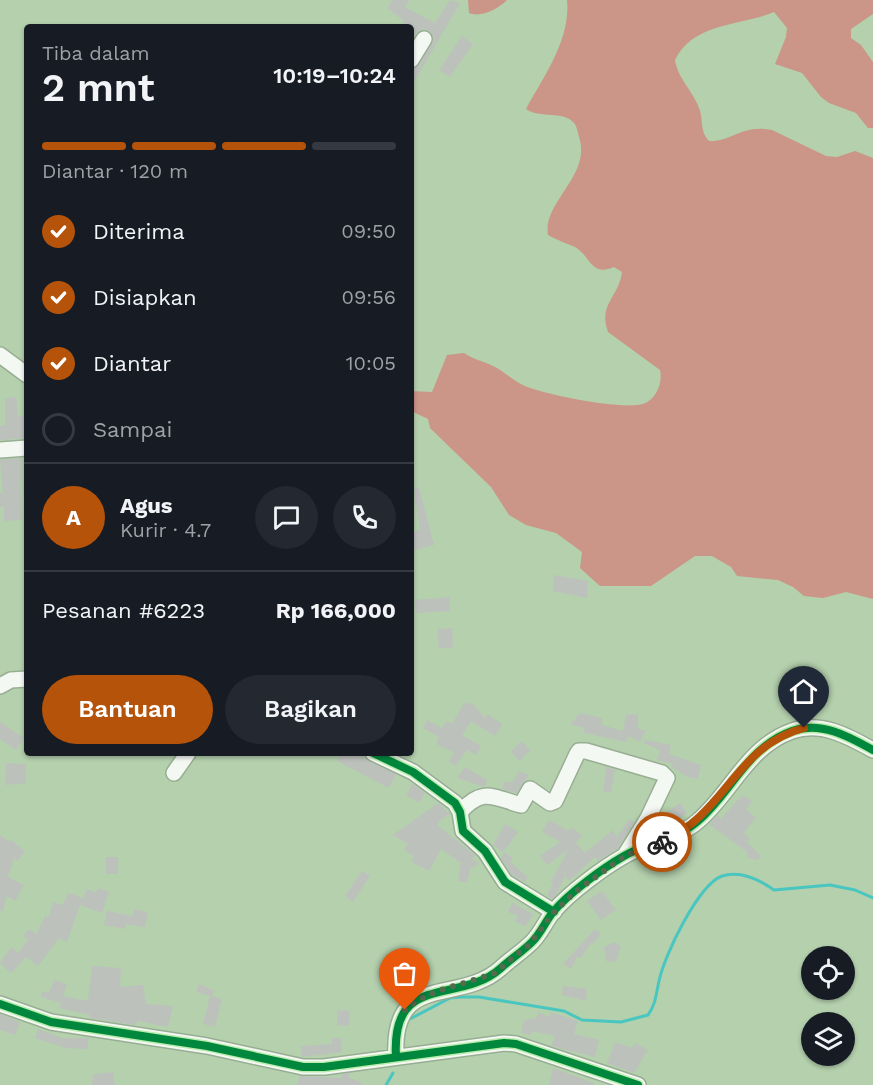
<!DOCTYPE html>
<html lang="id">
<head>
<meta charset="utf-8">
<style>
  :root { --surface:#171b24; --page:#242831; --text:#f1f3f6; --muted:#9ea1a6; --line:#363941; --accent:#b45309 }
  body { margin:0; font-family:"Work Sans",sans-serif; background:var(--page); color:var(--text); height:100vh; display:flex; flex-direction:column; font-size:22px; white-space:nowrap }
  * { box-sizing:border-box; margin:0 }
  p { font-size:20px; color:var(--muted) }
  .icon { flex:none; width:33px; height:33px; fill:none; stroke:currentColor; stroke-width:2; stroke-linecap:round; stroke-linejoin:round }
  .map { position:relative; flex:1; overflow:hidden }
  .side { position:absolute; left:24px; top:24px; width:390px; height:732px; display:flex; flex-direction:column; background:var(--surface); border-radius:6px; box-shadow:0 2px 4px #0004 }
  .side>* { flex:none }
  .controls { position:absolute; left:801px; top:946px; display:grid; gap:12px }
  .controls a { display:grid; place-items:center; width:54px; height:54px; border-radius:50%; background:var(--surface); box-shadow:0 2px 4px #0004; font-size:30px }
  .pin { position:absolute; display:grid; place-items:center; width:51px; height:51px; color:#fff; margin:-62px -26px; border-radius:50% 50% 50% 0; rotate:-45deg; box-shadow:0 0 6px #0007 }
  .pin .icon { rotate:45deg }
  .courier { position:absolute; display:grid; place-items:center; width:60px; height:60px; margin:-30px; border:4px solid #b45309; border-radius:50%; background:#fff; color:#222; box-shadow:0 2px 8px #0007 }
  .headline em { font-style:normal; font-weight:600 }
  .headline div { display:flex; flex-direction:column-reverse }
  .headline { display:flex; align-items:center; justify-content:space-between; height:102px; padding:0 18px }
  h1 { font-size:39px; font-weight:600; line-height:45px }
  .bar { display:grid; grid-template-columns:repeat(4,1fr); gap:9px 6px; align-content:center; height:72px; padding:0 18px }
  .bar i { height:8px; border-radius:4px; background:var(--line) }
  .bar .on { background:var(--accent) }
  .bar p { grid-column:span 4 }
  .line { display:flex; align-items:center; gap:15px; padding:0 18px; border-top:2px solid var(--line) }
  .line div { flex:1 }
  .round { display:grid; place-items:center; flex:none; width:63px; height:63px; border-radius:32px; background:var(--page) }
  ol { padding:0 18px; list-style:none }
  li { display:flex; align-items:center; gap:18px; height:66px }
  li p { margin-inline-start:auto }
  li .icon { padding:6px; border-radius:50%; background:var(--accent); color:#fff; stroke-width:4 }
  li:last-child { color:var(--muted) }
  li i { width:33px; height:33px; border:3px solid var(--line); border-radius:50% }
  .primary-button { display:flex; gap:12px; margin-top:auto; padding:12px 18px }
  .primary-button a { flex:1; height:69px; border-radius:36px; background:var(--accent); color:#fff; font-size:24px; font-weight:600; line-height:69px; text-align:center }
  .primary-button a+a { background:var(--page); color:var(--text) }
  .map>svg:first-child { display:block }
  .forest { fill:#cb9588 }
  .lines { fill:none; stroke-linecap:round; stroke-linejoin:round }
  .stream { stroke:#4ac6c0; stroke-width:3 }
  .building { fill:#bdc1bc }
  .minor-casing { stroke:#98ae93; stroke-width:18 }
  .minor { stroke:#f4f8f3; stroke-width:15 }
  .cycleway-casing { stroke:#b9ecac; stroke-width:11 }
  .cycleway { stroke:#00873e; stroke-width:8 }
  .done { stroke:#546b4e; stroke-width:6; stroke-dasharray:0 10.8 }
  .route { stroke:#b45309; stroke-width:8 }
</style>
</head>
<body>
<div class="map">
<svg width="873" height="1085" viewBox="0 0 873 1085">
  <rect width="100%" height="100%" fill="#b4d0ad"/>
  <path class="forest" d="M 468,0 L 507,0 C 498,9 481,18 469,13 Z
    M 567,0 L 873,0 L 873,14 L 851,29 L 851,38 L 861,45 L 873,62 L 873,128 L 868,128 L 856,113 L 829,103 L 821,97 L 802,73 L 775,64 L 786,37 L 787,28 L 774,12 C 741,26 693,22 675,60 C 678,79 693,91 699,108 C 704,120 699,130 709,141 C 732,142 741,124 772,130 L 826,156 L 837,157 L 855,151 L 873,158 L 873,599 L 846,592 L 823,598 L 804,596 L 793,587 L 778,580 L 737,576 L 731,567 L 712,556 L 695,556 L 651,586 L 600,586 L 580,568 L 582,552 L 556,533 L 526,525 L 509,515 L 491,487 L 430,428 L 428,419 L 411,411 L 411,391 L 432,392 L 447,355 L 464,353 C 474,360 483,361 493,366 C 504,371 513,381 525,386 C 546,395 622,410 643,404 C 656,400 663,383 660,370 L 608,332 C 598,304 619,297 622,272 L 614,267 C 590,277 591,256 575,247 C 566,243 557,240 548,235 C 542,202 592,176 579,137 C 578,133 577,126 574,123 C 563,110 540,119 526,109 C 544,76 571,39 567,0 Z"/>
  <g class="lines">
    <path class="stream" d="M 408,1020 L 450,998 L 460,997 L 479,997 L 564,1011 L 582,1020 L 621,1022 L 648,1015 C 656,1004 656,994 659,981 C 664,956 698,885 722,876 C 741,870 760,880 774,890 L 830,885 L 855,890 L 873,898
      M 386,1085 L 393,1073"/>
  </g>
  <path class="building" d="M 392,0 L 409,0 L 405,7 L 435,23 L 450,0 L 460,3 L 411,87 L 411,70 L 419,65 L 434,39 L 430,31 L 424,29 L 416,33 L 411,41 L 411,27 L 401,27 L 404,21 L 387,8 Z
    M 462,36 L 473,44 L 450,77 L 439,70 Z
    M 16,397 L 18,416 L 27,416 L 27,438 L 0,440 L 0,425 L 5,425 L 5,398 Z
    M 22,458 L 22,481 L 20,481 L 22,520 L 4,521 L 4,507 L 0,507 L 0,493 L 3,493 L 0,460 Z
    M 419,487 L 434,545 L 411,551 L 411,533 L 420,530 L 414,488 Z
    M 554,575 L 588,581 L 587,598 L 553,591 Z
    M 450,597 L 450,611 L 417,613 L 415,600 Z
    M 452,628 L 453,647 L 439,649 L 437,629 Z
    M 464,703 L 473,704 L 485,718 L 487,714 L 502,724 L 495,736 L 471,721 L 462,735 L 481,746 L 476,755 L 467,750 L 455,766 L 449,761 L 454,753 L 436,744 L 439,737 L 423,728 L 427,720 L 442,728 L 447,721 L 452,724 Z
    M 580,713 L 602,718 L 602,725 L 623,731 L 626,715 L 638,714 L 638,729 L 646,730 L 640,742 L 628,736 L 626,742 L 584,733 L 584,728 L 571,724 Z
    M 0,722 L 24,738 L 16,750 L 0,739 Z
    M 645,740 L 671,745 L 669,754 L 701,765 L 698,779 L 687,777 L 672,767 L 673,764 L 657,760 L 660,750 L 644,743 Z
    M 522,741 L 530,751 L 519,761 L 511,751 Z
    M 341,753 L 354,753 L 396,774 L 389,788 L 337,761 Z
    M 6,763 L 26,764 L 26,783 L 5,785 Z
    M 465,767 L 487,780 L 485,787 L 457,778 Z
    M 606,767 L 615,770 L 611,792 L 603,791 Z
    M 519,771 L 529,775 L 516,793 L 502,789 L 505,781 L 512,783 Z
    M 413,784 L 425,793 L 419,803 L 406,795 Z
    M 742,795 L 752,801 L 746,810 L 756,817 L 744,833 L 750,838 L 747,842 L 761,856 L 758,860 L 748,858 L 747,852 L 709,824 L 718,815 L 721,819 Z
    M 438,803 L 450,814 L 441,819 L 437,825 L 475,855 L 472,859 L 479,864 L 470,869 L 467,883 L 458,881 L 461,863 L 441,849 L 429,871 L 411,862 L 414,856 L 404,850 L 408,844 L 393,835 Z
    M 680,803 L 687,813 L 662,830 L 657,822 L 659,818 Z
    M 629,819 L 634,822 L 618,848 L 598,861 L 595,857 L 569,881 L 565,876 L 556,895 L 552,899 L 547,896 L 553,883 L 551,881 L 569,849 L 547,865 L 540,856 L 560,842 L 542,832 L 549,820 L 568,831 L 571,827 L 582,835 L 576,843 L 585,853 L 613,830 L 617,837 Z
    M 505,824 L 518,832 L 503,852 L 493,845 Z
    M 0,835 L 10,842 L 11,840 L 25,851 L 17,861 L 14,858 L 8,877 L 24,885 L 15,901 L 7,896 L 3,911 L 0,911 Z
    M 504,852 L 513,858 L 510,862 L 528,877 L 524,882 L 512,875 L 501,858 Z
    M 106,857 L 118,857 L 118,874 L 106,874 Z
    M 362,871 L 370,876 L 353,902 L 345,896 Z
    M 98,888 L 109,892 L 102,913 L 80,905 L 67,942 L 59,938 L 38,966 L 26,957 L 11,973 L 0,963 L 11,947 L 18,953 L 28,940 L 23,936 L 29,929 L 36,934 L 45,916 L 48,918 L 53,902 L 63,905 L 68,893 L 83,898 L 87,889 L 96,893 Z
    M 602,891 L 616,910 L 601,920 L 587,901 Z
    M 512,903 L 533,914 L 526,926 L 515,922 L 518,916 L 508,912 Z
    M 134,909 L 148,912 L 145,927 L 126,924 L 125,929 L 104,925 L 107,911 L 133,916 Z
    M 595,929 L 601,934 L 593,944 L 591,943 L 581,958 L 577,957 L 571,969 L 563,964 Z
    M 614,942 L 621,947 L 616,962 L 606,961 L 604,947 Z
    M 92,966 L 121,968 L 120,987 L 143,985 L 146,1004 L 173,1006 L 168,1027 L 139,1021 L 134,1025 L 90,1018 L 90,1015 L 59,1008 L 61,1003 L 41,997 L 42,991 L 49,993 L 54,980 L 67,984 L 63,996 L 88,1001 Z
    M 199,984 L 215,991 L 211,996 L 222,999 L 215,1027 L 203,1024 L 210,996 L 196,992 Z
    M 563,986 L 587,989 L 586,1001 L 562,995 Z
    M 337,1010 L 350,1011 L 349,1026 L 337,1025 Z
    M 538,1012 L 549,1017 L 551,1012 L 578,1021 L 574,1034 L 599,1040 L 595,1057 L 551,1046 L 555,1036 L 532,1031 L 531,1035 L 521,1033 L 524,1020 L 537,1018 Z
    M 0,1014 L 20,1022 L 15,1035 L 0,1030 Z
    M 38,1029 L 62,1038 L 89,1038 L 87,1049 L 66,1048 L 35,1038 Z
    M 332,1038 L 341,1038 L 342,1052 L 302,1057 L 301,1046 L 332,1044 Z
    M 615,1042 L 632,1048 L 635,1043 L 648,1050 L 634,1073 L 607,1063 Z
    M 553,1068 L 594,1083 L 594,1085 L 549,1085 Z
    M 113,1072 L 115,1085 L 92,1085 L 93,1074 Z
    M 349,1073 L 349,1078 L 359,1081 L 363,1085 L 297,1085 L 300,1076 L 341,1078 L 341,1075 Z"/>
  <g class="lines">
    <g class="minor-casing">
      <path id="minor" d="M 411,60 L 424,39
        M 0,355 L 27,375
        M 0,450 L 27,448
        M 0,686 L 11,680 L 27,679
        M 373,753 L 413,772 L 455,803 L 460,812 L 463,831 L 485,851 L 505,882 L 554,912
        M 174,773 L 188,753
        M 460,812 C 483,787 492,797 521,805 L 530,789 L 550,803 L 555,801 L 577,754 L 579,751 L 586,751 L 662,773 L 667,778 L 648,818 L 625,855
        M 0,1004 L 51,1022 L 207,1046 L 303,1067 L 324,1067 L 504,1043 L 516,1044 L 638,1085
        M 396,1057 C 391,970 459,1006 501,968 C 511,959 523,951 532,942 C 541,933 545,922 553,912 C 569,893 603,868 624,856 C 648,842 676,840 698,821 C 732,792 747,747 792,731 C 821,721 848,736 873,750"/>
    </g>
    <use href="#minor" class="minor"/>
    <g class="cycleway-casing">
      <path id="cycleway" d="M 373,753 L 413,772 L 455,803 L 460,812 L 463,831 L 485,851 L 505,882 L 554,912
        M 0,1004 L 51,1022 L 207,1046 L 303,1067 L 324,1067 L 504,1043 L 516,1044 L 638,1085
        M 396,1057 C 391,970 459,1006 501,968 C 511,959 523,951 532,942 C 541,933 545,922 553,912 C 569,893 603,868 624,856 C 648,842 676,840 698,821 C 732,792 747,747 792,731 C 821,721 848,736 873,750"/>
    </g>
    <use href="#cycleway" class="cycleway"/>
  </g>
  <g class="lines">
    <path class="done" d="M 405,1010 L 418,1000 L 438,991 L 493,974 L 530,944 L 554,912 L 575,892 L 626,855 L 662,842"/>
    <path class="route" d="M 662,842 C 727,813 735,746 804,728"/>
  </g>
</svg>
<div class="controls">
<a><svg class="icon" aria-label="locate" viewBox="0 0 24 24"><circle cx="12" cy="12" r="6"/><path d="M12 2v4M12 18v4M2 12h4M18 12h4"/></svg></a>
<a><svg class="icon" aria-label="layers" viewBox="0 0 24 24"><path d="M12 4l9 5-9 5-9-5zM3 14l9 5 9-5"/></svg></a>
</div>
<div class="pin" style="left:405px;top:1010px;background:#ea580c"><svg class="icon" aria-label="bag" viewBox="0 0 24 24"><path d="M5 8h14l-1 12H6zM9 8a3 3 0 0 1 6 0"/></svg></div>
<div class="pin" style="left:804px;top:728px;background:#1f2937"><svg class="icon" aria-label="home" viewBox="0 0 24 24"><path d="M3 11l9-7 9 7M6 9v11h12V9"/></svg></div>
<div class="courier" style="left:662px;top:842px"><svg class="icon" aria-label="bike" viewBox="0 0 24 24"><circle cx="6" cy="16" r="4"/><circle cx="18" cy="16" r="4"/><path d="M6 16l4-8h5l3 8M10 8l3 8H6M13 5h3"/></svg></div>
<section class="side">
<div class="headline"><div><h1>2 mnt</h1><p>Tiba dalam</p></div><em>10:19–10:24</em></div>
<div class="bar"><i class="on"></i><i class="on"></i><i class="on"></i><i></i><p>Diantar · 120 m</p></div>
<ol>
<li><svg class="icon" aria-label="check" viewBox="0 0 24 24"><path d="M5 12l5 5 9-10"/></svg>Diterima<p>09:50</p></li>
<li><svg class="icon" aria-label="check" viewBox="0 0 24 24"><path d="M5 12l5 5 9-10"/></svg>Disiapkan<p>09:56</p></li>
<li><svg class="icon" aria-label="check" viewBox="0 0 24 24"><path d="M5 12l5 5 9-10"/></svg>Diantar<p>10:05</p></li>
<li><i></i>Sampai</li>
</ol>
<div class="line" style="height:108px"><b class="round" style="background:var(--accent);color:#fff">A</b><div><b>Agus</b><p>Kurir · 4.7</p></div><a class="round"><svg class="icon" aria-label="chat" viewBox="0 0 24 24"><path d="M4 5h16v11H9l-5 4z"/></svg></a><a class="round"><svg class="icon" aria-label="phone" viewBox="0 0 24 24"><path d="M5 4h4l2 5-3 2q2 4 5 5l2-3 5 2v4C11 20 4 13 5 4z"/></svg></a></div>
<div class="line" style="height:78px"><div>Pesanan #6223</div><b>Rp 166,000</b></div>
<div class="primary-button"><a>Bantuan</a><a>Bagikan</a></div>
</section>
</div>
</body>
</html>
